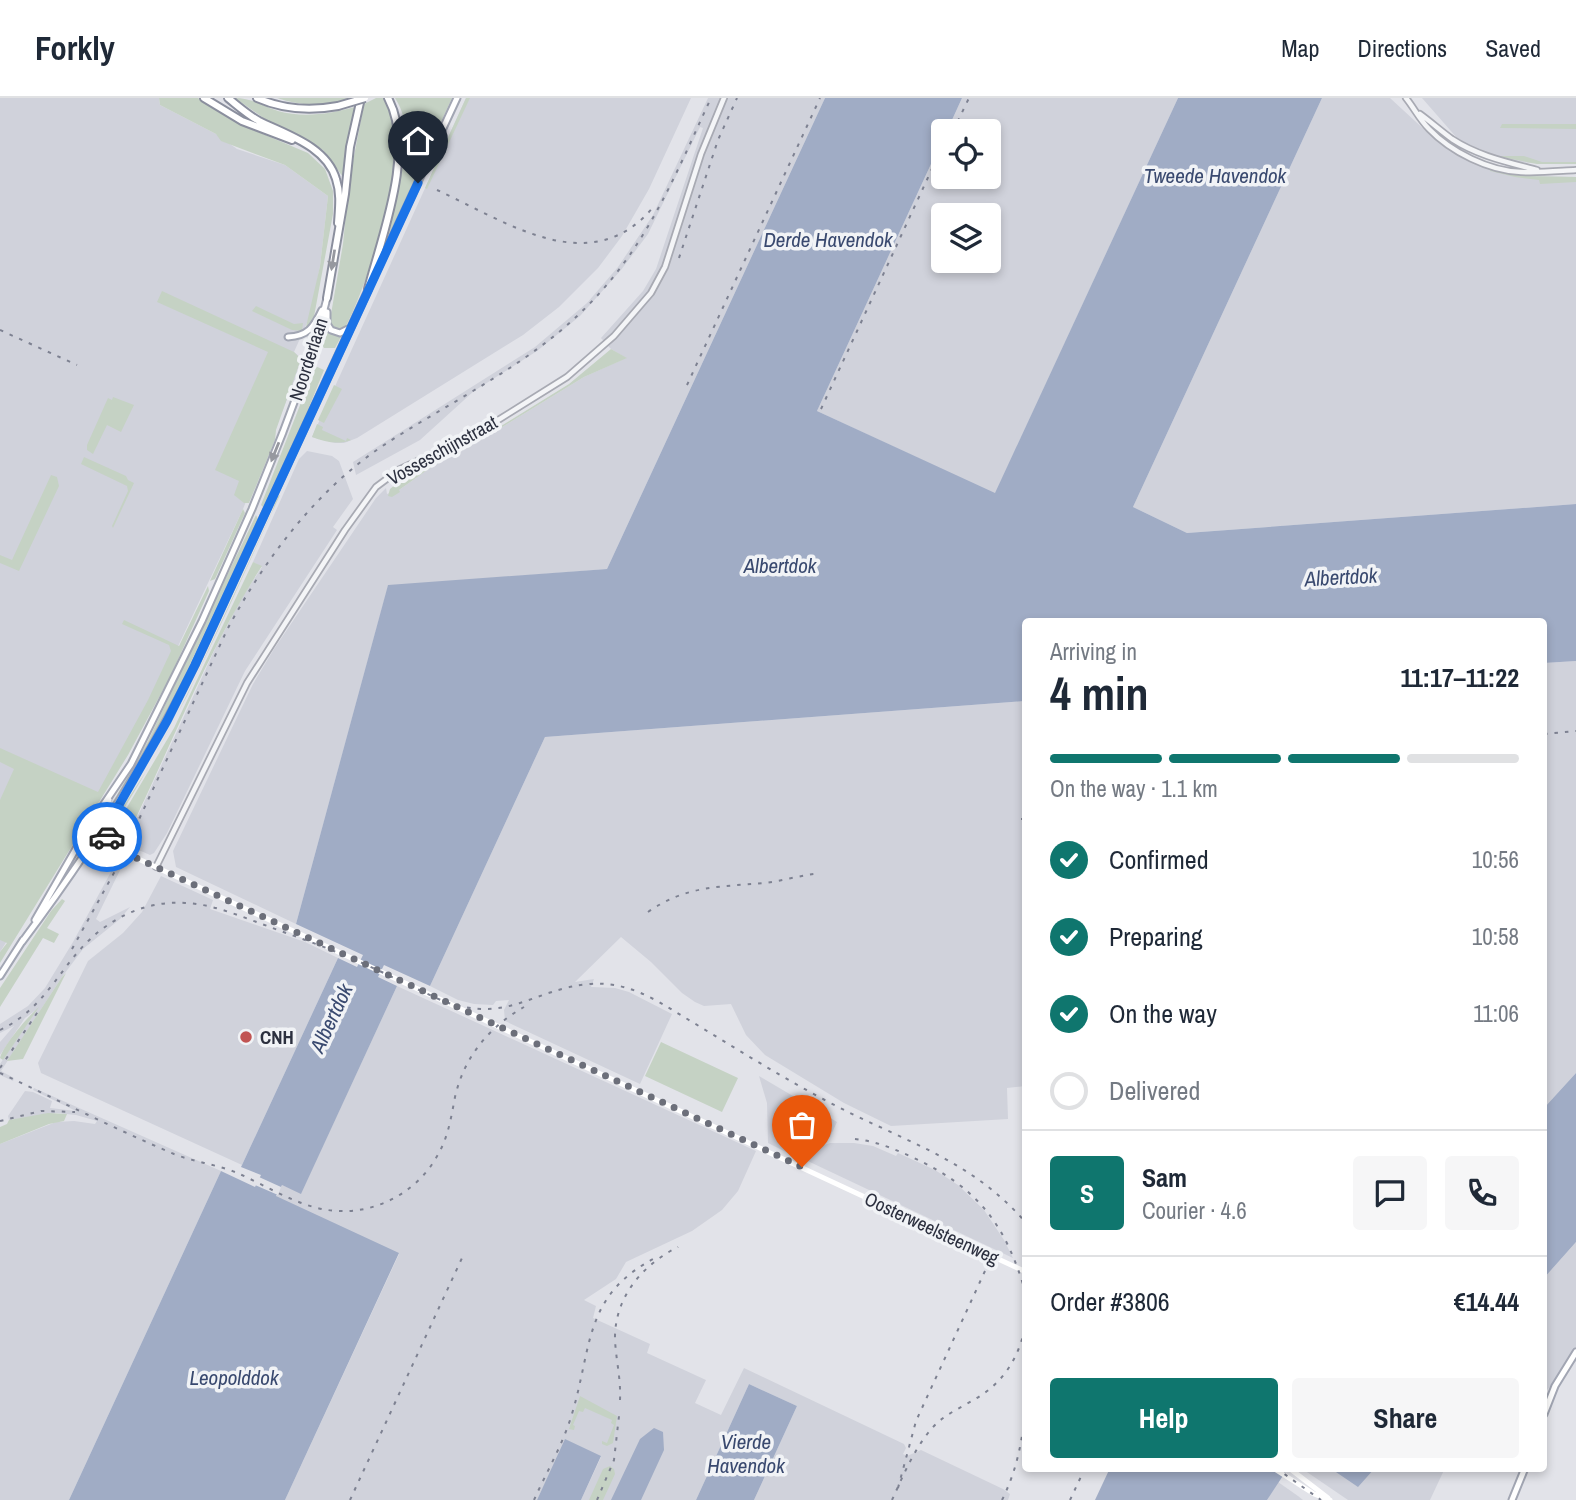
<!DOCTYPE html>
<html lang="en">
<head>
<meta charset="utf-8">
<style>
  :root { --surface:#fff; --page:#f6f6f7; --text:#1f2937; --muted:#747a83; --line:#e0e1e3; --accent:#0f766e }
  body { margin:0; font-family:"Archivo Narrow",sans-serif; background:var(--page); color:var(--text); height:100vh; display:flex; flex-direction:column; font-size:26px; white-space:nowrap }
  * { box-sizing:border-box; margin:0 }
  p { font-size:23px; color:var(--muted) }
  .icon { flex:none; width:38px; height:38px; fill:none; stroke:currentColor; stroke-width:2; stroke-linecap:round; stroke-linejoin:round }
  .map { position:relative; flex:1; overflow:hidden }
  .drawer { position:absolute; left:1022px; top:520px; width:525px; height:854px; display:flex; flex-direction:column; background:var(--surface); border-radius:7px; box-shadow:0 4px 10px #0003 }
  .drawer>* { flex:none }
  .fabs { position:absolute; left:931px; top:21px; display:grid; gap:14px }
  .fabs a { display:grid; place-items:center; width:70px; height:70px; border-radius:7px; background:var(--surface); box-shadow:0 4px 10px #0003; font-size:35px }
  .pin { position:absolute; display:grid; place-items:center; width:60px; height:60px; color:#fff; margin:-72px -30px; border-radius:50% 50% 50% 0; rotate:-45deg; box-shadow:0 0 7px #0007 }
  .pin .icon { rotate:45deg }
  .courier { position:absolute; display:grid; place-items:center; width:70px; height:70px; margin:-35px; border:5px solid #1a73e8; border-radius:50%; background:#fff; color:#222; box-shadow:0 2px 9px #0007 }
  .summary em { font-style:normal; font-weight:700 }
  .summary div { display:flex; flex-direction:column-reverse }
  .summary { display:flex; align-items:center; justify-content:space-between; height:119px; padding:0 28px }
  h1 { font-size:46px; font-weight:700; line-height:52px }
  .bar { display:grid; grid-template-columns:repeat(4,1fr); gap:10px 7px; align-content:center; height:84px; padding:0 28px }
  .bar i { height:9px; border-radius:5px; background:var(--line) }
  .bar .selected { background:var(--accent) }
  .bar p { grid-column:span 4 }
  .line { display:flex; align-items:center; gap:18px; padding:0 28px; border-top:2px solid var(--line) }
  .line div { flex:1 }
  .round { display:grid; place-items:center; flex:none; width:74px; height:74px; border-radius:7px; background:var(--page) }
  ol { padding:0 28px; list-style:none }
  li { display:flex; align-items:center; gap:21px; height:77px }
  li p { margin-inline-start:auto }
  li .icon { padding:7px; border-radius:50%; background:var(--accent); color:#fff; stroke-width:4 }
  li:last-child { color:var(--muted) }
  li i { width:38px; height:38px; border:4px solid var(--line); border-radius:50% }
  .primary-button { display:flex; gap:14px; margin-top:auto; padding:14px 28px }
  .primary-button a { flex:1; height:80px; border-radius:7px; background:var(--accent); color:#fff; font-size:28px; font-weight:700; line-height:80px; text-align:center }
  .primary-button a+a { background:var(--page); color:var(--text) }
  header { display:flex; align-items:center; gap:42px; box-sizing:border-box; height:98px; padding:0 35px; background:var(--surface); border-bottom:2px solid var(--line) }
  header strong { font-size:33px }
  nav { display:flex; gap:38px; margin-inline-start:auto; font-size:24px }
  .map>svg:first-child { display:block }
  .built { fill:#d0d2db; fill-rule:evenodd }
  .green { fill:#c5d2c4 }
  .water { fill:#a0acc5 }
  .pier { fill:#e2e3e9 }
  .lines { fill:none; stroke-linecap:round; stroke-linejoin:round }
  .tertiary-casing { stroke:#a8aab3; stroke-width:8 }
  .primary-casing { stroke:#a2a6b3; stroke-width:9 }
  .trunk-casing { stroke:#8b8f9e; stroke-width:10 }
  .motorway-casing { stroke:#8b8f9e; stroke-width:10 }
  .tertiary { stroke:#f4f5f7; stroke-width:4.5 }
  .secondary { stroke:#fff; stroke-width:5 }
  .primary { stroke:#fff; stroke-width:5 }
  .trunk { stroke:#fff; stroke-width:6 }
  .motorway { stroke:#fff; stroke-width:6 }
  .rail { stroke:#7d8191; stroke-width:2; stroke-dasharray:3.5 7; stroke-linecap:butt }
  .motorway-bridge-casing { stroke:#8b8f9e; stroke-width:10; stroke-linecap:butt }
  .motorway-bridge { stroke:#fff; stroke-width:6 }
  .oneway { fill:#96989f }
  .done { stroke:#6c6f7a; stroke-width:7; stroke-dasharray:0 12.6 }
  .route { stroke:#1a73e8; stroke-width:9 }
  .poi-dot { fill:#c15453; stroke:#f1f3f6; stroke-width:2.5 }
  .labels { text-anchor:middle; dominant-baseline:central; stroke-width:7; stroke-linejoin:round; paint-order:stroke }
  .street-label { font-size:19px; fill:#2c303f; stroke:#f1f3f6 }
  .poi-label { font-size:19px; font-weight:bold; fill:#2c303f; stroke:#f1f3f6; text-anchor:start }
  .water-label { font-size:21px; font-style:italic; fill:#39496f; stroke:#f1f3f6 }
</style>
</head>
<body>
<header>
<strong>Forkly</strong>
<nav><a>Map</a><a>Directions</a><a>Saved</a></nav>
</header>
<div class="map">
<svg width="1576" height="1402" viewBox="0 0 1576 1402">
  <rect width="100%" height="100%" fill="#e2e3e9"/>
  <path class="built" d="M 0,0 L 159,0 L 160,7 L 216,36 L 237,51 L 285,67 L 328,98 L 320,168 L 310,218 L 294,254 L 300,259 L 302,264 L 243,411 L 136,637 L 0,854 Z
    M 466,0 L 691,0 L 649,91 L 622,138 L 598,170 L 559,209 L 523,237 L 357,340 L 344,345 L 335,345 L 312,339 Z
    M 708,0 L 825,0 L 607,471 L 388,488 L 296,826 L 176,769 L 173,753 L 253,586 L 274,551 L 376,400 L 386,390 L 387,396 L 399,392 L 433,368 L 494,334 L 584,279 L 626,260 L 611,251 L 601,240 L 643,193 L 656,171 L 703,30 L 700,29 L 648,136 L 621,172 L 580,218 L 537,253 L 474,293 L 420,342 L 356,377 L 353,364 L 535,249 L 587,205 L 618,169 L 653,117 Z
    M 962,0 L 1178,0 L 995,396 L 817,313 L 943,40 L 943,79 L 989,79 L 989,33 L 947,33 ZM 943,117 L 989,117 L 989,163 L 943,163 Z
    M 1322,0 L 1390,0 L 1428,35 L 1479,66 L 1525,78 L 1576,79 L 1576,406 L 1187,435 L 1133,409 Z
    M 1422,0 L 1576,0 L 1576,66 L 1530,65 L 1508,62 L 1477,52 L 1457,40 Z
    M 307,353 L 332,358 L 339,363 L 353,401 L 333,429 L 337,432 L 245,573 L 167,735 L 154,755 L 150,757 L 125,746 L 127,741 L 118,737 L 126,720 L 135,724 L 216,549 L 241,501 L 262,469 L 253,464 L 299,361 Z
    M 1576,563 L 1576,975 L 1544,1010 L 1544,565 Z
    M 1025,603 L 1026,988 L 1007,990 L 1008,1021 L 891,1028 L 844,1005 L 765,957 L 746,937 L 731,906 L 704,908 L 695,904 L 682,895 L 651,864 L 621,839 L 575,884 L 594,881 L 591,889 L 615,890 L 629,894 L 672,916 L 640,986 L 505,923 L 504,912 L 509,902 L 496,903 L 493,907 L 474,906 L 458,902 L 430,888 L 545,639 Z
    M 119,759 L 125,762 L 96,821 L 100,824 L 130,809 L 120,821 L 83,851 L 62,879 L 1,973 L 14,980 L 13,983 L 0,977 L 0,966 L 36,912 L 25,920 L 0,957 L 0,944 L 14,928 L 0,935 L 0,926 L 28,908 L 45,890 L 73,844 Z
    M 161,778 L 213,802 L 210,811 L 305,844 L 338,860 L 242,1067 L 41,975 L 38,965 L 88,863 L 123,835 L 142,814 Z
    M 397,888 L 756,1053 L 738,1093 L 722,1112 L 692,1133 L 626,1164 L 616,1181 L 584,1202 L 596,1208 L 593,1220 L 650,1246 L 647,1255 L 706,1282 L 695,1305 L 721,1317 L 744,1270 L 904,1346 L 906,1350 L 903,1356 L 907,1358 L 921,1352 L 1003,1391 L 1010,1396 L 1008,1402 L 754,1402 L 797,1308 L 749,1286 L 696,1402 L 581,1402 L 601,1359 L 566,1342 L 537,1402 L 285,1402 L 399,1156 L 276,1099 L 282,1087 L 301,1095 Z
    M 759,978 L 837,1024 L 830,1039 L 806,1045 L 788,1055 L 768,1045 L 767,1005 Z
    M 34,990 L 221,1073 L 69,1402 L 0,1402 L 0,1046 L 56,1024 L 74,1023 L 95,1026 L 97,1023 L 76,1017 L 57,1015 L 9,1022 L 8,1018 L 25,993 L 33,994 L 52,1003 L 50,1010 L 76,1013 L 33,992 Z
    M 830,1045 L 854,1045 L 873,1048 L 896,1058 L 898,1055 L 935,1072 L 958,1087 L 984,1112 L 1004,1142 L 1013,1160 L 795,1057 Z
    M 1576,1144 L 1576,1263 L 1544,1295 L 1544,1180 Z
    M 1301,1370 L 1330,1370 L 1358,1388 L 1375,1370 L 1445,1370 L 1430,1402 L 1348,1402 Z
    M 1278,1384 L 1298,1398 L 1303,1402 L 1267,1402 Z"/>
  <path class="green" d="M 159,0 L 198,0 L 239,26 L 308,55 L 325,71 L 333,93 L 333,116 L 313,224 L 305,233 L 320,168 L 328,98 L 285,67 L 221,43 L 216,36 L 160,7 Z
    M 235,0 C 251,0 263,8 278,13 C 303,20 330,16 355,9 L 343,79 L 323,52 L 265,21 Z
    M 277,0 L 352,0 C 326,8 302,9 277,0 Z
    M 376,0 L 383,0 C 388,10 392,19 394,30 C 401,80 369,183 346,228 L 337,232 L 331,228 L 330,222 L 343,146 L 349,84 L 364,6 Z
    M 395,0 L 452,0 L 388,139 C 391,96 422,42 395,0 Z
    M 466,0 L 470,0 L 427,91 L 425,90 Z
    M 1502,26 L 1576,26 L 1576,31 L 1500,30 Z
    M 1496,58 L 1524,58 L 1542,64 L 1576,64 L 1576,66 L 1537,66 Z
    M 1490,71 L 1525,78 L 1576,79 L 1576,84 L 1540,86 L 1539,82 L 1515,79 L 1490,73 Z
    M 162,193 L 294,254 L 301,261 L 276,332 L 275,342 L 249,405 L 244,405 L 234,397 L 239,383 L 215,372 L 268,254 L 157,204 Z
    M 256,208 L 294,226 L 303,225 L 302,233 L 292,232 L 252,213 Z
    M 325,229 L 332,236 L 342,237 L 335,250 L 324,250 L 321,245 Z
    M 611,251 L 627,260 L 584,279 L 494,334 L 433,368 L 399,392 L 400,394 L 392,399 L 388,398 L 390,391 L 402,381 L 493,333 L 569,286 Z
    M 313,267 L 324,272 L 303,324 L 263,409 L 261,407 L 311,279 Z
    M 334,287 L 342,291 L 324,325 L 318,322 Z
    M 113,299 L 134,307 L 121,334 L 107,327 L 93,356 L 87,352 L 87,347 L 108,300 L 112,302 Z
    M 317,326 L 323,329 L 322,332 L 346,343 L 347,340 L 351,342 C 339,347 325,344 312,339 Z
    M 84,359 L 126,378 L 128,382 L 134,385 L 113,430 L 112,428 L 128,393 L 127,388 L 81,366 Z
    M 51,377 L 57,379 L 59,388 L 19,473 L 0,465 L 0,457 L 12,462 Z
    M 280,397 C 228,510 180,624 113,728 L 111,727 L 147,672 L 187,598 L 272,414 L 277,399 Z
    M 243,411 L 245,415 L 215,481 L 210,483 Z
    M 256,417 L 258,421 L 171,607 L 134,674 L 100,726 L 148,643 Z
    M 253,464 L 262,468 C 210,548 175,638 134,724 L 126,721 L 119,737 L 127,741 L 125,746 L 114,739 L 113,733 L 174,630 Z
    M 208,488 L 209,493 L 171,577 L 128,657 L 0,865 L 0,854 L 7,845 L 0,842 L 0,702 L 14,671 L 0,664 L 0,650 L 98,694 L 148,602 L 171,553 L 169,547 L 122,526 L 124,522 L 179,548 Z
    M 62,801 L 65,803 L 47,830 L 59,836 L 54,845 L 43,840 L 0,909 L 0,890 L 51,813 Z
    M 66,875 L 23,961 L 7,963 L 62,879 Z
    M 39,909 L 3,962 L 0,960 C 3,948 28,918 39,909 Z
    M 661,944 L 738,980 L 722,1014 L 645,978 Z
    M 48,1015 L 67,1016 L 64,1023 L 49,1026 L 0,1046 L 0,1029 L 7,1026 L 9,1022 Z
    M 580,1298 L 617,1318 L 613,1345 L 607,1348 L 602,1346 L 602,1343 L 607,1345 L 614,1327 L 611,1325 L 612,1322 L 585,1310 L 583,1314 L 579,1313 L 573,1327 L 575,1328 L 574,1332 L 569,1331 Z
    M 610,1368 L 614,1371 L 615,1376 L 603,1402 L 589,1402 L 603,1371 Z"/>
  <path class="water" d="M 825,0 L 962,0 L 947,33 L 943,33 L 943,40 L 817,313 L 995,395 L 1178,0 L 1322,0 L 1133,409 L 1187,435 L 1576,406 L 1576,563 L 1544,565 L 1544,523 L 1026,523 L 1025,603 L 545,639 L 430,888 L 384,867 L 378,879 L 397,888 L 301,1096 L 282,1087 L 276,1098 L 399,1155 L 285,1402 L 69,1402 L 221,1073 L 255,1089 L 261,1077 L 241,1069 L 242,1067 L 338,860 L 357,869 L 363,857 L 296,826 L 388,487 L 607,471 Z
    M 1576,975 L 1576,1144 L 1544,1180 L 1544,1010 Z
    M 749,1286 L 797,1308 L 754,1402 L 696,1402 Z
    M 654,1330 L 663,1334 L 664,1352 L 641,1402 L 611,1402 L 640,1341 Z
    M 565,1341 L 601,1358 L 581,1402 L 537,1402 Z
    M 1110,1370 L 1288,1370 L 1267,1402 L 1095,1402 Z
    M 1330,1370 L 1375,1370 L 1358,1389 Z"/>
  <path class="pier" d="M 259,1079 L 281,1089 L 278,1097 L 255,1087 Z"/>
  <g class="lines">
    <g class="tertiary-casing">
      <path id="tertiary" d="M 1406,0 C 1414,10 1420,22 1429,31 C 1451,54 1489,73 1521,74 C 1539,75 1558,73 1576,72
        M 1420,16 C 1431,24 1441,33 1452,41 C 1478,58 1507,64 1537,72
        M 156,769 L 247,585 L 345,432 L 376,389 L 400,371 L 479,334 L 567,279 L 614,238 L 651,195 L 665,169 L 701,56 L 724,0"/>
    </g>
    <g class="primary-casing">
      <path id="primary" d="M 373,181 L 457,0
        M 327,214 L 327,226 L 331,232 L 340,235 L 348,231
        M 288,239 C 308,238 314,229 322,212
        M 35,822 L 89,728 L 131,666 L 202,523 L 252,411 L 283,334 L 314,251 L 327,200
        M 22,844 C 89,755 146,666 195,567 L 369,190
        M 0,878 L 23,842
        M 1544,1316 L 1555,1288 L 1576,1254
        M 1512,1402 L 1525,1370"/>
    </g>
    <g class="trunk-casing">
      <path id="trunk" d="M 327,200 L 345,96 L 350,49 L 361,0"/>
    </g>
    <g class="motorway-casing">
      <path id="motorway" d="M 204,0 L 242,23 L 292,42
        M 228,0 C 238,8 248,17 259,23 C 287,37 326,48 336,81 C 341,96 339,110 338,125
        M 257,0 C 282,11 311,13 338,8
        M 368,191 C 382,137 416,52 388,0"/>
    </g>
    <use href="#tertiary" class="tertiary"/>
    <path class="secondary" d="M 96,741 L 96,726 L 109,702
      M 81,744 L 90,740 L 117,751 L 1026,1174
      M 113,747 L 106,735 L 116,712
      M 1273,1370 L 1314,1396 L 1330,1402
      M 1289,1370 L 1328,1400"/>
    <use href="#primary" class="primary"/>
    <use href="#trunk" class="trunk"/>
    <use href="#motorway" class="motorway"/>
    <path class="rail" d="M 953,33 L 969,0
      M 437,92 C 507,124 592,185 655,107
      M 679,160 L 718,42 L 737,0
      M 0,232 L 77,267
      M 687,287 L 820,0
      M 821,311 L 943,47
      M 1544,636 L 1576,633
      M 1021,721 L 1026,721
      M 648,814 C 687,787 720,789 765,785 C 781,783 798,778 814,776
      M 72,851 L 115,773 L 227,532 C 265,460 318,390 387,345 C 449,305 523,269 576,219 C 644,156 673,82 711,0
      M 0,932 C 51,908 62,859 105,829 C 128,812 157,803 185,805 C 212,806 237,817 262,826 C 288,836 315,845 341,856 C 376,870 409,888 443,903 C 509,927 533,890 591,886 C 616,884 637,892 659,904 C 713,936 767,971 823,1001 C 896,1041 970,1059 1026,1125
      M 0,970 L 39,912
      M 0,975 C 58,1002 115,1031 174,1056 C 194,1064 215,1066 235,1074 C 268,1088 302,1112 339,1113 C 378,1115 417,1093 436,1060 C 448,1041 451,1020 455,999 C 464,959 489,929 524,909
      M 0,1023 L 41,1013 L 75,1014
      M 855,1041 C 876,1043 894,1051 912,1059 C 979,1090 1006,1127 1026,1196
      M 620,1302 C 621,1281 616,1262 615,1242 C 614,1200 642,1167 678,1149
      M 1276,1370 L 1321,1402
      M 898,1390 L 916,1323 L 985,1173
      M 350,1402 L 462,1160
      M 534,1402 C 546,1375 562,1348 571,1319 C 593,1249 582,1196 659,1158
      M 597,1402 L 614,1362 L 619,1318
      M 892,1402 C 904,1376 915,1348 935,1327 C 948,1314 965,1308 980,1298 C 1007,1281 1022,1253 1026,1222
      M 1002,1402 C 1018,1370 1023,1339 1026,1304
      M 1070,1402 L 1085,1370"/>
    <g class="motorway-bridge-casing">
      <path id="motorway-bridge" d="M 338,8 L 365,0"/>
    </g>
    <use href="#motorway-bridge" class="motorway-bridge"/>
  </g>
  <defs><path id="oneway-solid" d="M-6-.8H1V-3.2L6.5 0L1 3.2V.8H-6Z" transform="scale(1.75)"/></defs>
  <g class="oneway">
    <use href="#oneway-solid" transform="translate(333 162) rotate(99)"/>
    <use href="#oneway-solid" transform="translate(275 354) rotate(112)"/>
  </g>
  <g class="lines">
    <path class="done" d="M 107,739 L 115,750 L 802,1069"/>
    <path class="route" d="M 107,739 L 108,726 L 167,623 L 195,567 L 418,85"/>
  </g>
  <circle class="poi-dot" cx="246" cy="939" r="7"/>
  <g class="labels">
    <g class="street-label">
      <text transform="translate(308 261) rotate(-72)">Noorderlaan</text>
      <text transform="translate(442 352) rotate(-29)">Vosseschijnstraat</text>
      <text transform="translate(932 1130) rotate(25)">Oosterweelsteenweg</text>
    </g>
    <g class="poi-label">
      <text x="260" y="939">CNH</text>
    </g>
    <g class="water-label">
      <text x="1215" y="77">Tweede Havendok</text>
      <text x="828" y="141">Derde Havendok</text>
      <text x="780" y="467">Albertdok</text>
      <text transform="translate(1341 479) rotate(-3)">Albertdok</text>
      <text transform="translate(331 920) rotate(-65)">Albertdok</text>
      <text x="234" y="1279">Leopolddok</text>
      <text x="746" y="1343">Vierde<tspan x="746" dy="24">Havendok</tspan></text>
    </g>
  </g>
</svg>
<div class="fabs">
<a><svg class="icon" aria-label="locate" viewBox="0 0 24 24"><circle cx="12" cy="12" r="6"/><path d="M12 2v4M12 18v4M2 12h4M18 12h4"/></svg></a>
<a><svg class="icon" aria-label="layers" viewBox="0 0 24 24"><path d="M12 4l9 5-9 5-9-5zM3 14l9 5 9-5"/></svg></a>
</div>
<div class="pin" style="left:802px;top:1069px;background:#ea580c"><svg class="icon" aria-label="bag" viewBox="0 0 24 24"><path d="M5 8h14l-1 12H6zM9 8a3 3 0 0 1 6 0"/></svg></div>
<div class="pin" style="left:418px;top:85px;background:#1f2937"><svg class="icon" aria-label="home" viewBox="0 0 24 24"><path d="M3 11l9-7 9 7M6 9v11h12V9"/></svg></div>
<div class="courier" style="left:107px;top:739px"><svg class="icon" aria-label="car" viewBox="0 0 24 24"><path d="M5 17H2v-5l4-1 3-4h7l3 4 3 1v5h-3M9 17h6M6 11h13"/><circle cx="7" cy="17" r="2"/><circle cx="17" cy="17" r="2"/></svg></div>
<section class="drawer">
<div class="summary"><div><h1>4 min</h1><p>Arriving in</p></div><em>11:17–11:22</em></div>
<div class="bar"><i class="selected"></i><i class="selected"></i><i class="selected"></i><i></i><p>On the way · 1.1 km</p></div>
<ol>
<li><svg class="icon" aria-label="check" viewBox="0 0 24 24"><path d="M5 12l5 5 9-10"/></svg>Confirmed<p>10:56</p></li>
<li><svg class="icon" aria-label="check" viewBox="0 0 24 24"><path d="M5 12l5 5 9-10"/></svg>Preparing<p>10:58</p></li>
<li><svg class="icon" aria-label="check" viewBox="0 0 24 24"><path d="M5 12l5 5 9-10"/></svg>On the way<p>11:06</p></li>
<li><i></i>Delivered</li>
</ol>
<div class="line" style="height:126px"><b class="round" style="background:var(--accent);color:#fff">S</b><div><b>Sam</b><p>Courier · 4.6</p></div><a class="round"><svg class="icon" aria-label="chat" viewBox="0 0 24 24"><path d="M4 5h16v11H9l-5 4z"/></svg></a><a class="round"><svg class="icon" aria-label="phone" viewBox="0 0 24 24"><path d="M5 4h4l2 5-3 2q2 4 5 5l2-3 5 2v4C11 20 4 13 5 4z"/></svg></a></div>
<div class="line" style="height:91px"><div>Order #3806</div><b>€14.44</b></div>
<div class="primary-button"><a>Help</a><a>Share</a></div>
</section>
</div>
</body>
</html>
